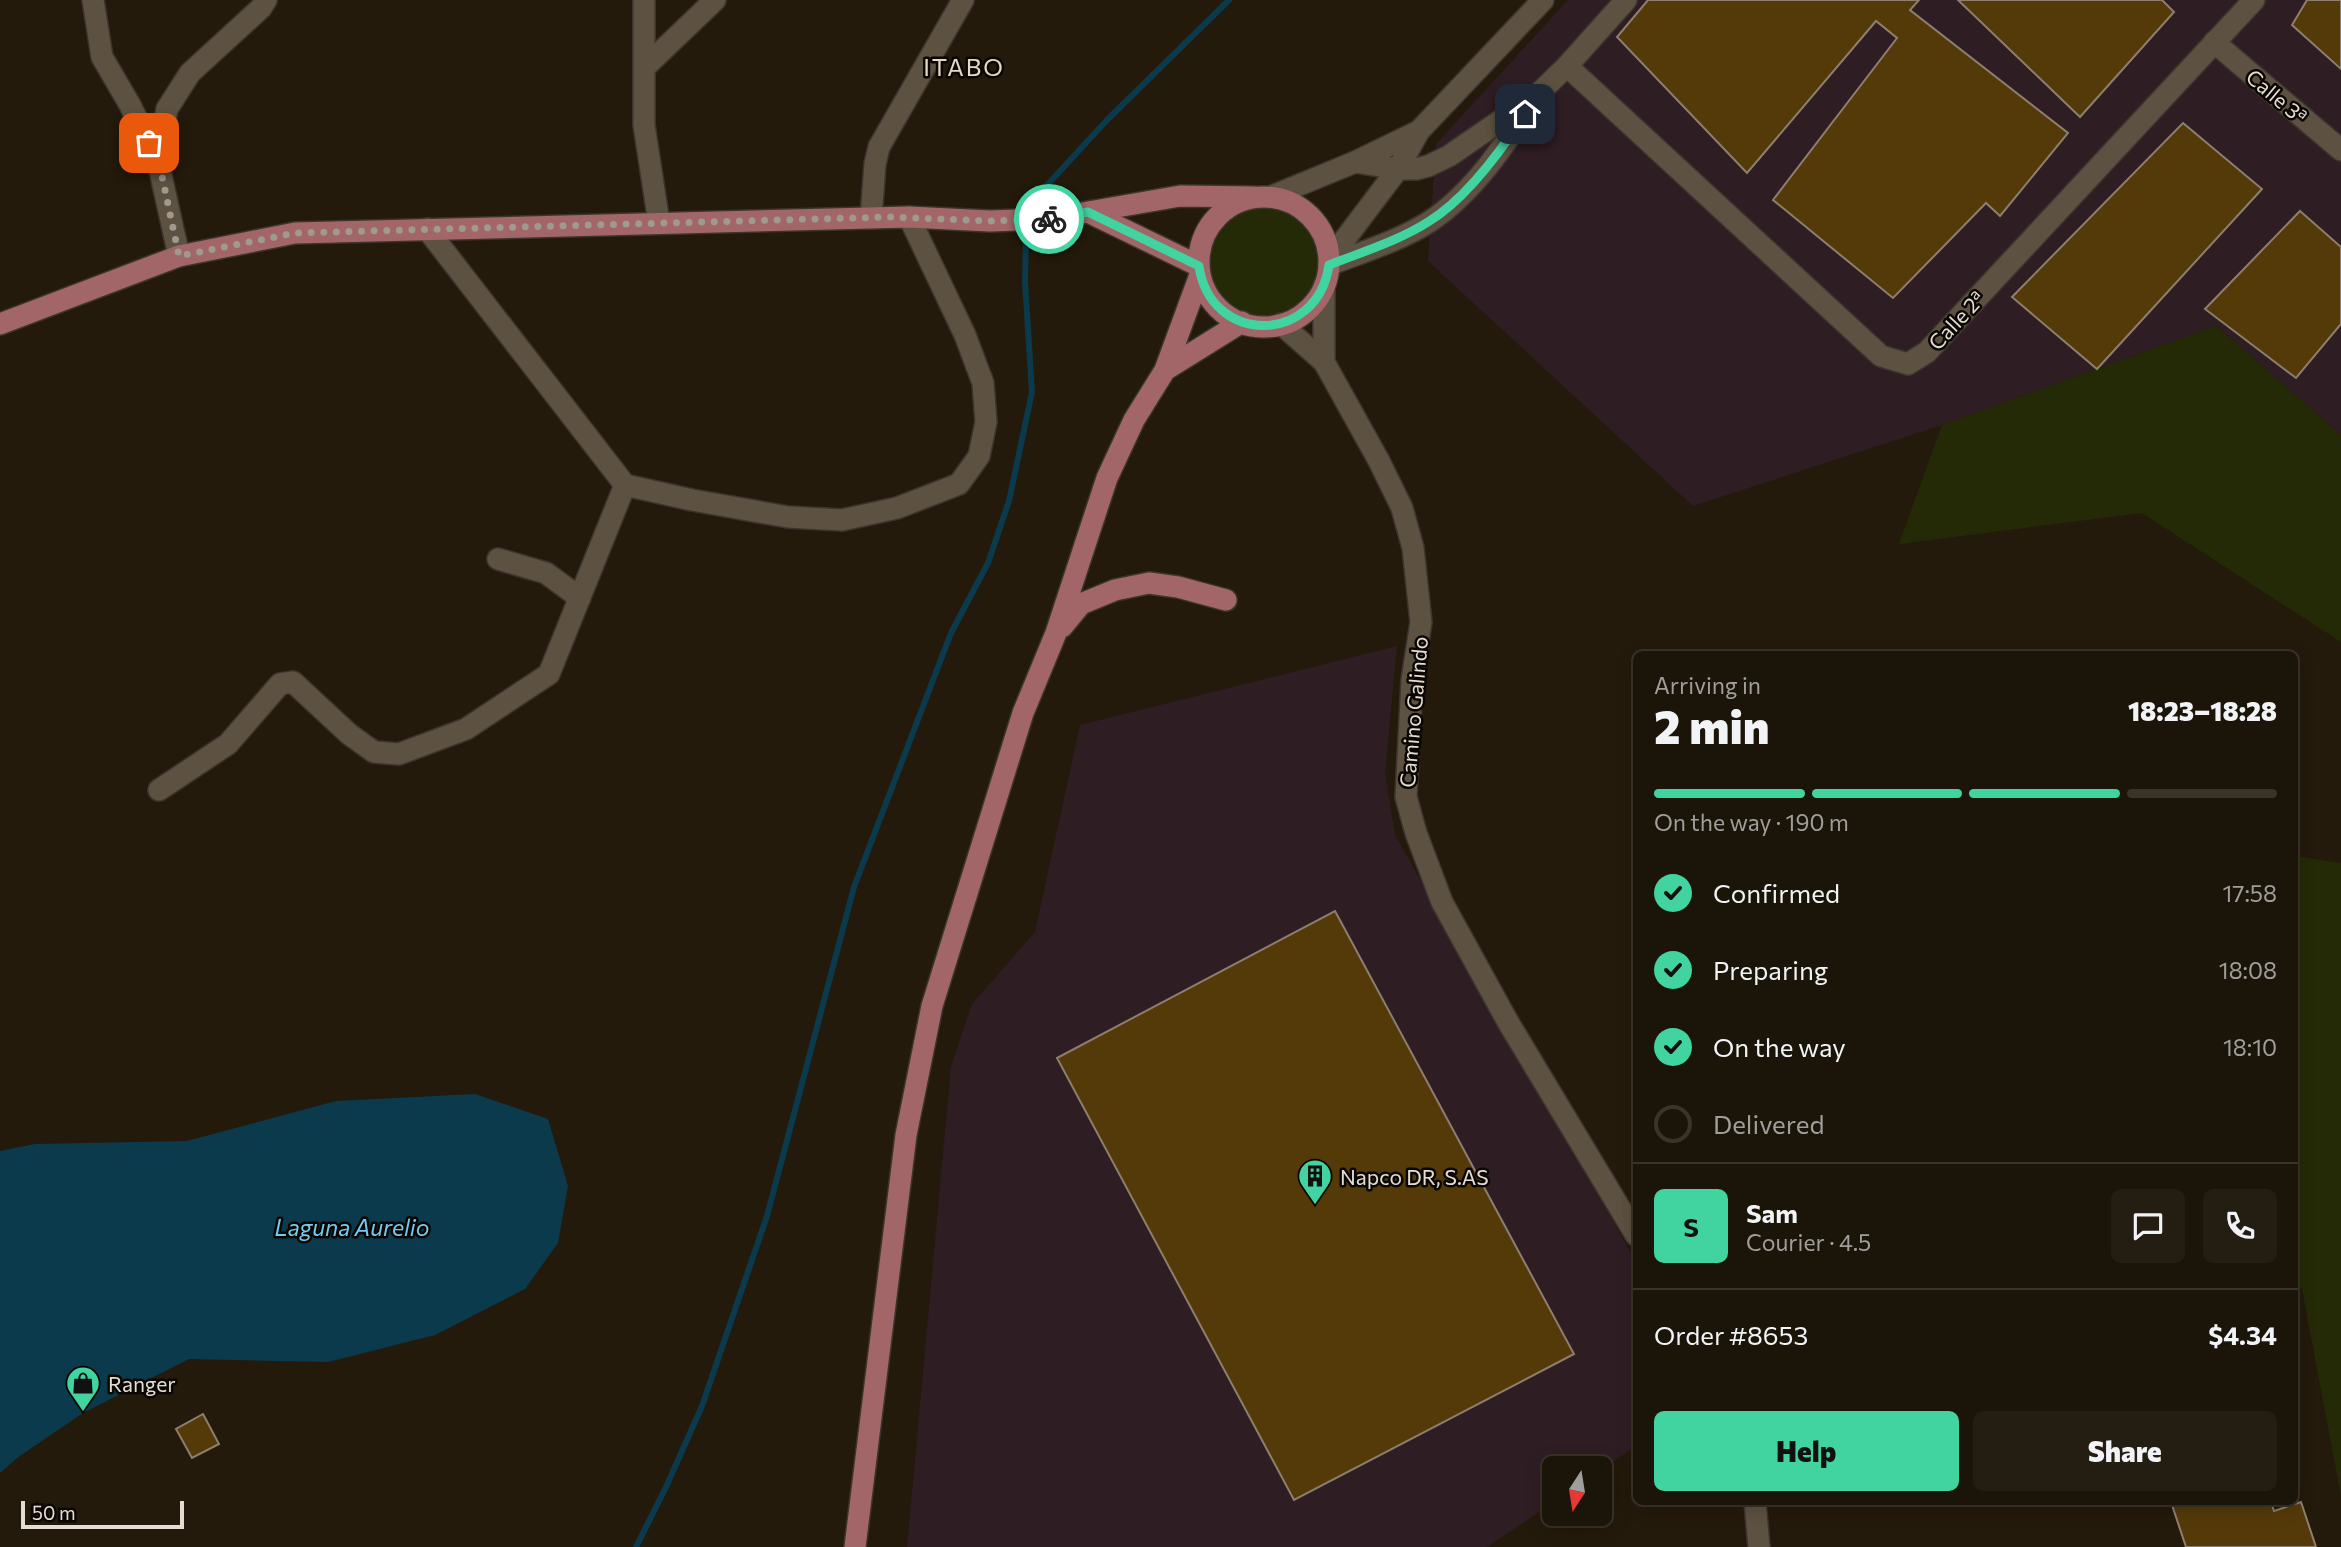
<!DOCTYPE html>
<html lang="en">
<head>
<meta charset="utf-8">
<style>
  :root { --surface:#1b1408; --page:#241d12; --text:#f1f3f6; --muted:#a09e9c; --line:#393329; --accent:#41d4a1 }
  body { margin:0; font-family:Commissioner,sans-serif; background:var(--page); color:var(--text); height:100vh; display:flex; flex-direction:column; font-size:26px; white-space:nowrap }
  * { box-sizing:border-box; margin:0 }
  p { font-size:23px; color:var(--muted) }
  .icon { flex:none; width:38px; height:38px; fill:none; stroke:currentColor; stroke-width:2; stroke-linecap:round; stroke-linejoin:round }
  .map { position:relative; flex:1; overflow:hidden }
  .panel { position:absolute; left:1633px; top:651px; width:665px; height:854px; display:flex; flex-direction:column; background:var(--surface); border-radius:10px; box-shadow:0 4px 18px #0003,0 0 0 2px var(--line) }
  .panel>* { flex:none }
  .needle { width:46px; rotate:192deg }
  .controls { position:absolute; left:1542px; top:1456px; display:grid; gap:14px }
  .controls a { display:grid; place-items:center; width:70px; height:70px; border-radius:10px; background:var(--surface); box-shadow:0 4px 18px #0003,0 0 0 2px var(--line); font-size:35px }
  .scale { position:absolute; left:21px; bottom:18px; width:163px; box-sizing:border-box; padding-left:7px; border:4px solid #e3ddd3; border-top:0; font-size:19px; line-height:24px; white-space:nowrap; color:#e3ddd3; -webkit-text-stroke:5px #0a0602; paint-order:stroke }
  .pin { position:absolute; display:grid; place-items:center; width:60px; height:60px; color:#fff; margin:-30px; border-radius:14px; box-shadow:0 4px 10px #0006 }
  .courier { position:absolute; display:grid; place-items:center; width:70px; height:70px; margin:-35px; border:5px solid #41d4a1; border-radius:50%; background:#fff; color:#222; box-shadow:0 2px 9px #0007 }
  .summary em { font-style:normal; font-weight:800 }
  .summary div { display:flex; flex-direction:column-reverse }
  .summary { display:flex; align-items:center; justify-content:space-between; height:119px; padding:0 21px }
  h1 { font-size:46px; font-weight:800; line-height:52px }
  .bar { display:grid; grid-template-columns:repeat(4,1fr); gap:10px 7px; align-content:center; height:84px; padding:0 21px }
  .bar i { height:9px; border-radius:5px; background:var(--line) }
  .bar .active { background:var(--accent) }
  .bar p { grid-column:span 4 }
  .line { display:flex; align-items:center; gap:18px; padding:0 21px; border-top:2px solid var(--line) }
  .line div { flex:1 }
  .round { display:grid; place-items:center; flex:none; width:74px; height:74px; border-radius:10px; background:var(--page) }
  ol { padding:0 21px; list-style:none }
  li { display:flex; align-items:center; gap:21px; height:77px }
  li p { margin-inline-start:auto }
  li .icon { padding:7px; border-radius:50%; background:var(--accent); color:#111; stroke-width:4 }
  li:last-child { color:var(--muted) }
  li i { width:38px; height:38px; border:4px solid var(--line); border-radius:50% }
  .cta { display:flex; gap:14px; margin-top:auto; padding:14px 21px }
  .cta a { flex:1; height:80px; border-radius:10px; background:var(--accent); color:#111; font-size:28px; font-weight:800; line-height:80px; text-align:center }
  .cta a+a { background:var(--page); color:var(--text) }
  .map>svg:first-child { display:block }
  .industrial { fill:#2f1d24 }
  .green { fill:#242a05 }
  .water { fill:#0b3a4c }
  .lines { fill:none; stroke-linecap:round; stroke-linejoin:round }
  .stream { stroke:#0b3a4c; stroke-width:6 }
  .building { fill:#553a09; stroke:#8c7f6e; stroke-width:2 }
  .minor-casing { stroke:#3c352e; stroke-width:24 }
  .major-casing { stroke:#3c352e; stroke-width:24 }
  .minor { stroke:#5d5241; stroke-width:21 }
  .major { stroke:#a26669; stroke-width:21 }
  .done { stroke:#a0998d; stroke-width:7; stroke-dasharray:0 12.6 }
  .route { stroke:#41d4a1; stroke-width:9 }
  .labels { text-anchor:middle; dominant-baseline:central; stroke-width:5; stroke-linejoin:round; paint-order:stroke }
  .street-label { font-size:21px; fill:#e3ddd3; stroke:#0a0602 }
  .poi-label { font-size:21px; fill:#e3ddd3; stroke:#0a0602; text-anchor:start }
  .water-label { font-size:23px; font-style:italic; fill:#73cbf3; stroke:#0a0602 }
  .quarter-label { font-size:24px; letter-spacing:2px; fill:#e5d8c4; stroke:#0a0602 }
</style>
</head>
<body>
<div class="map">
<svg width="2341" height="1547" viewBox="0 0 2341 1547">
  <rect width="100%" height="100%" fill="#241a0b"/>
  <path class="industrial" d="M 1568,0 L 2341,0 L 2341,435 L 2216,326 L 1942,425 L 1693,506 L 1428,261 L 1436,144 Z
    M 1397,646 L 1385,773 L 1395,835 L 1636,1262 L 1636,1446 L 1600,1471 L 1600,1468 L 1554,1468 L 1554,1502 L 1487,1547 L 907,1547 L 951,1067 L 972,1004 L 1035,932 L 1080,725 Z"/>
  <path class="green" d="M1208 262a57 57 0 1 1 114 0a57 57 0 1 1-114 0Z
    M 2216,326 L 2341,435 L 2341,642 L 2142,513 L 1899,544 L 1942,425 Z
    M 2294,856 L 2341,863 L 2341,1496 L 2302,1289 L 2294,1290 Z"/>
  <path class="water" d="M 475,1094 L 548,1119 L 568,1186 L 558,1243 L 525,1289 L 435,1335 L 328,1362 L 189,1359 L 83,1413 L 17,1458 L 0,1473 L 0,1151 L 35,1144 L 187,1141 L 336,1101 Z"/>
  <g class="lines">
    <path class="stream" d="M 636,1547 L 666,1487 L 702,1406 L 767,1216 L 854,887 L 951,633 L 988,563 L 1009,501 L 1032,392 L 1025,281 L 1026,239 L 1038,195 L 1107,120 L 1229,0"/>
  </g>
  <path class="building" d="M 1648,0 L 1919,0 L 1910,10 L 2068,133 L 2000,216 L 1986,203 L 1893,298 L 1773,200 L 1897,38 L 1876,21 L 1747,173 L 1617,37 Z
    M 1958,0 L 2162,0 L 2174,12 L 2080,117 Z
    M 2307,0 L 2341,0 L 2341,69 L 2292,25 Z
    M 2183,123 L 2262,189 L 2097,369 L 2012,297 Z
    M 2300,211 L 2341,247 L 2341,324 L 2296,378 L 2205,309 Z
    M 1335,911 L 1574,1354 L 1294,1500 L 1057,1058 Z
    M 203,1414 L 219,1444 L 192,1458 L 176,1429 Z
    M 2171,1502 L 2271,1502 L 2274,1511 L 2301,1502 L 2316,1547 L 2186,1547 Z"/>
  <g class="lines">
    <g class="minor-casing">
      <path id="minor" d="M 93,0 L 102,57 L 130,105 L 158,162 L 179,256
        M 644,0 L 644,125 L 659,223
        M 2214,42 L 2341,150
        M 1567,66 L 1881,356 L 1908,364 L 1927,352 L 2254,0
        M 644,68 L 715,0
        M 158,162 L 167,109 L 190,73 L 261,8 L 266,0
        M 1355,162 L 1398,169 L 1416,169 L 1428,166 L 1449,156 L 1536,96 L 1567,66 L 1626,0
        M 1270,197 L 1355,162 L 1419,131
        M 871,218 L 875,164 L 879,147 L 963,0
        M 427,229 L 625,485 L 692,500 L 788,517 L 842,520 L 897,508 L 959,484 L 979,456 L 986,422 L 983,383 L 965,335 L 909,217
        M 1329,255 L 1342,243 L 1398,169 L 1419,131 L 1543,0
        M 1329,265 C 1362,252 1399,241 1429,222 C 1472,194 1505,145 1532,103
        M 1324,286 L 1324,362
        M 1281,324 L 1324,362 L 1379,461 L 1402,508 L 1413,548 L 1421,622 L 1412,680 L 1406,797 L 1416,833 L 1442,902 L 1508,1022 L 1636,1235
        M 498,559 L 546,573 L 580,598
        M 159,790 L 228,744 L 280,684 L 293,682 L 349,734 L 374,752 L 399,754 L 466,729 L 549,674 L 625,485
        M 1755,1502 L 1759,1547"/>
    </g>
    <g class="major-casing">
      <path id="major" d="M1199 262a65 65 0 1 1 130 0a65 65 0 1 1-130 0Z
        M 1088,212 L 1199,266
        M 0,324 L 179,256 L 295,233 L 909,217 L 990,221 L 1048,219 L 1180,196 L 1254,197
        M 1165,370 L 1242,322
        M 1062,627 L 1081,604 L 1115,590 L 1149,583 L 1178,587 L 1226,600
        M 855,1547 L 906,1135 L 932,1006 L 1023,713 L 1056,633 L 1107,478 L 1134,420 L 1165,370 L 1200,275"/>
    </g>
    <use href="#minor" class="minor"/>
    <use href="#major" class="major"/>
  </g>
  <g class="lines">
    <path class="done" d="M 149,143 L 159,162 L 179,256 L 295,233 L 890,217 L 990,221 L 1049,219"/>
    <path class="route" d="M 1049,219 L 1088,212 L 1199,266 C 1210,345 1317,346 1329,265 C 1362,252 1398,241 1428,222 C 1466,199 1501,151 1525,114"/>
  </g>
  <defs>
    <g id="building-pin" transform="scale(1.75)"><path d="M0 17L-7.5 6A9.5 9.5 0 1 1 7.5 6Z" fill="#41d4a1" stroke="#0a0602"/><path d="M-4-6H4V6H1V3H-1V6H-4ZM-2.5-4.3h1.7v1.8h-1.7ZM.8-4.3h1.7v1.8H.8ZM-2.5-1h1.7V.8h-1.7ZM.8-1h1.7V.8H.8Z" fill="#111"/></g>
    <g id="shop-pin" transform="scale(1.75)"><path d="M0 17L-7.5 6A9.5 9.5 0 1 1 7.5 6Z" fill="#41d4a1" stroke="#0a0602"/><path d="M-5-2.5h2.3a2.7 3.5 0 0 1 5.4 0H5L5.5 6h-11ZM-1.5-2.5h3a1.5 2.3 0 0 0-3 0Z" fill="#111"/></g>
  </defs>
  <g fill-rule="evenodd">
    <use href="#building-pin" x="1315" y="1176"/>
    <use href="#shop-pin" x="83" y="1383"/>
  </g>
  <g class="labels">
    <g class="street-label">
      <text transform="translate(2277 96) rotate(40)">Calle 3ª</text>
      <text transform="translate(1956 320) rotate(-47)">Calle 2ª</text>
      <text transform="translate(1413 712) rotate(-85)">Camino Galindo</text>
    </g>
    <g class="poi-label">
      <text x="1340" y="1176">Napco DR, S.AS</text>
      <text x="108" y="1383">Ranger</text>
    </g>
    <g class="water-label">
      <text x="352" y="1227">Laguna Aurelio</text>
    </g>
    <g class="quarter-label">
      <text x="964" y="66">ITABO</text>
    </g>
  </g>
</svg>
<div class="controls">
<a><svg class="needle" viewBox="-14 -14 28 28"><path d="M0-13l5 13h-10z" fill="#e53935"/><path d="M0 13l5-13h-10z" fill="#a09e9c"/></svg></a>
</div>
<div class="scale">50 m</div>
<div class="pin" style="left:149px;top:143px;background:#ea580c"><svg class="icon" aria-label="bag" viewBox="0 0 24 24"><path d="M5 8h14l-1 12H6zM9 8a3 3 0 0 1 6 0"/></svg></div>
<div class="pin" style="left:1525px;top:114px;background:#1f2937"><svg class="icon" aria-label="home" viewBox="0 0 24 24"><path d="M3 11l9-7 9 7M6 9v11h12V9"/></svg></div>
<div class="courier" style="left:1049px;top:219px"><svg class="icon" aria-label="bike" viewBox="0 0 24 24"><circle cx="6" cy="16" r="4"/><circle cx="18" cy="16" r="4"/><path d="M6 16l4-8h5l3 8M10 8l3 8H6M13 5h3"/></svg></div>
<section class="panel">
<div class="summary"><div><h1>2 min</h1><p>Arriving in</p></div><em>18:23–18:28</em></div>
<div class="bar"><i class="active"></i><i class="active"></i><i class="active"></i><i></i><p>On the way · 190 m</p></div>
<ol>
<li><svg class="icon" aria-label="check" viewBox="0 0 24 24"><path d="M5 12l5 5 9-10"/></svg>Confirmed<p>17:58</p></li>
<li><svg class="icon" aria-label="check" viewBox="0 0 24 24"><path d="M5 12l5 5 9-10"/></svg>Preparing<p>18:08</p></li>
<li><svg class="icon" aria-label="check" viewBox="0 0 24 24"><path d="M5 12l5 5 9-10"/></svg>On the way<p>18:10</p></li>
<li><i></i>Delivered</li>
</ol>
<div class="line" style="height:126px"><b class="round" style="background:var(--accent);color:#111">S</b><div><b>Sam</b><p>Courier · 4.5</p></div><a class="round"><svg class="icon" aria-label="chat" viewBox="0 0 24 24"><path d="M4 5h16v11H9l-5 4z"/></svg></a><a class="round"><svg class="icon" aria-label="phone" viewBox="0 0 24 24"><path d="M5 4h4l2 5-3 2q2 4 5 5l2-3 5 2v4C11 20 4 13 5 4z"/></svg></a></div>
<div class="line" style="height:91px"><div>Order #8653</div><b>$4.34</b></div>
<div class="cta"><a>Help</a><a>Share</a></div>
</section>
</div>
</body>
</html>
